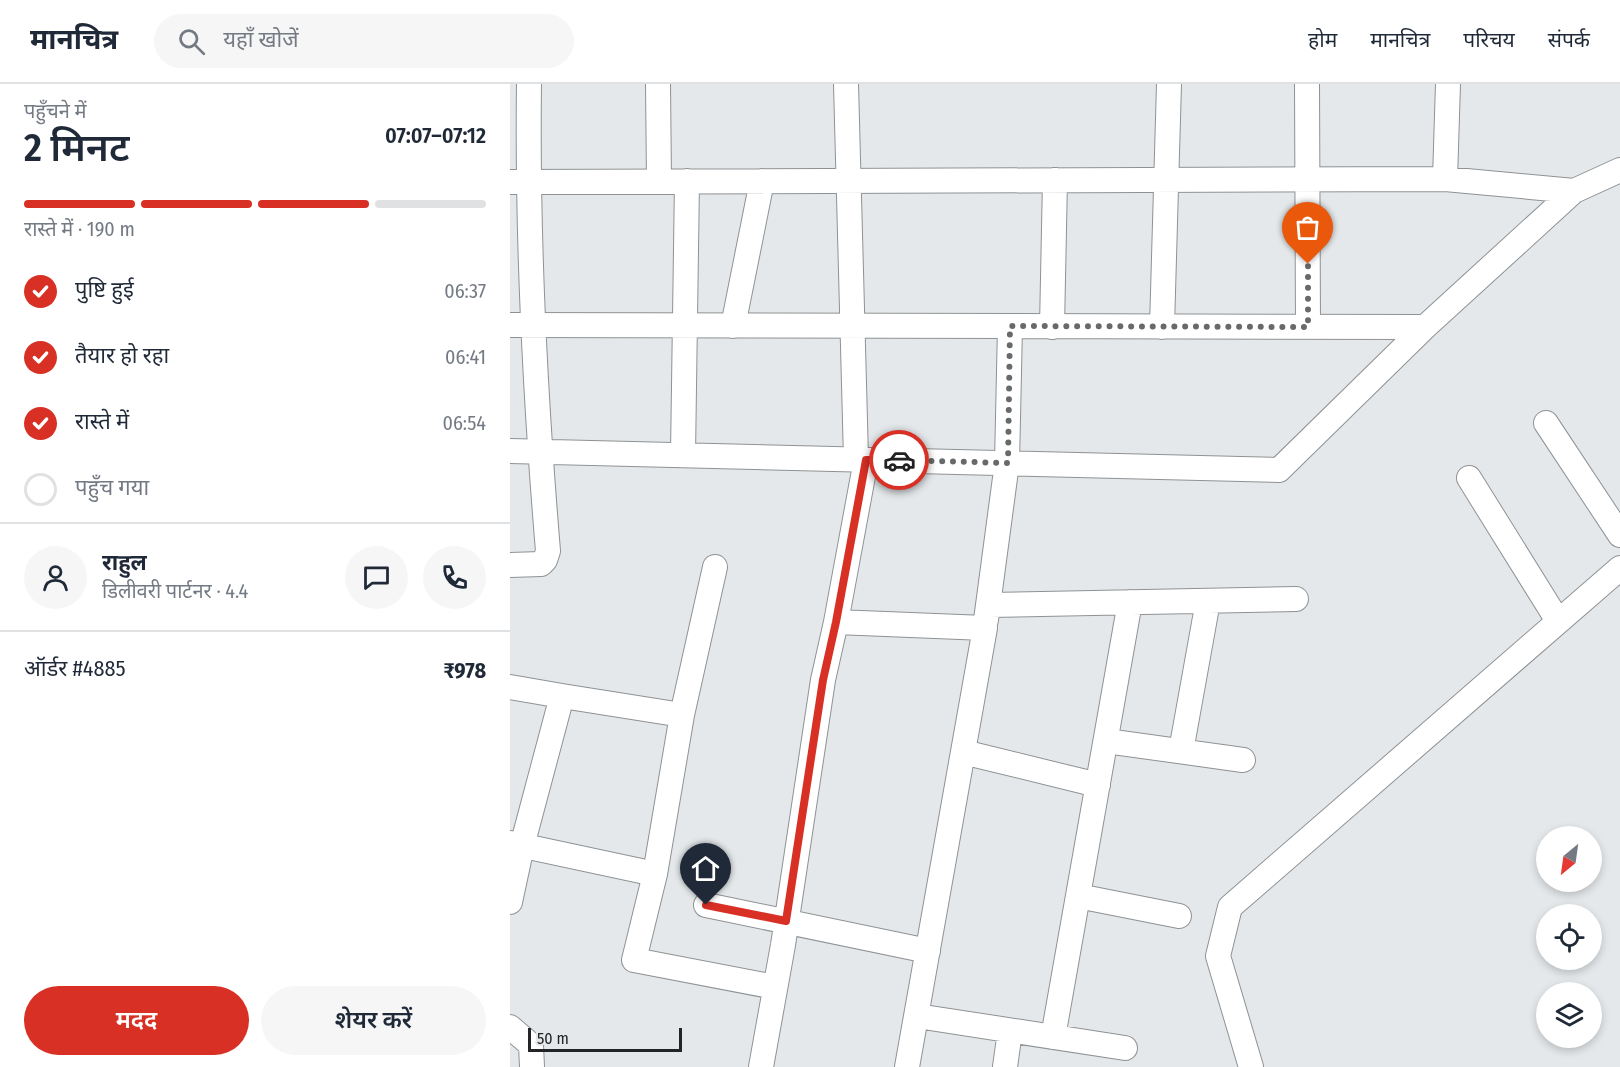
<!DOCTYPE html>
<html lang="hi">
<head>
<meta charset="utf-8">
<style>
  :root { --surface:#fff; --page:#f6f6f7; --text:#1f2937; --muted:#747a83; --line:#e0e1e3; --accent:#d93025 }
  body { margin:0; font-family:"Fira Sans Condensed","Noto Sans Devanagari",sans-serif; background:var(--page); color:var(--text); height:100vh; display:flex; flex-direction:column; font-size:22px; white-space:nowrap }
  * { box-sizing:border-box; margin:0 }
  p { font-size:20px; color:var(--muted) }
  .icon { flex:none; width:33px; height:33px; fill:none; stroke:currentColor; stroke-width:2; stroke-linecap:round; stroke-linejoin:round }
  .map { position:relative; flex:1; overflow:hidden }
  .sheet { display:flex; flex-direction:column; background:var(--surface); width:510px }
  .sheet>* { flex:none }
  .needle { width:39px; rotate:209deg }
  .buttons { position:absolute; left:1026px; top:742px; display:grid; gap:12px }
  .buttons a { display:grid; place-items:center; width:66px; height:66px; border-radius:50%; background:var(--surface); box-shadow:0 3px 9px #0003; font-size:30px }
  .scale { position:absolute; left:18px; bottom:15px; width:154px; box-sizing:border-box; padding-left:6px; border:3px solid #232425; border-top:0; font-size:16px; line-height:21px; white-space:nowrap; color:#232425; -webkit-text-stroke:4px #e4e8ea; paint-order:stroke }
  .pin { position:absolute; display:grid; place-items:center; width:51px; height:51px; color:#fff; margin:-62px -26px; border-radius:50% 50% 50% 0; rotate:-45deg; box-shadow:0 0 6px #0007 }
  .pin .icon { rotate:45deg }
  .courier { position:absolute; display:grid; place-items:center; width:60px; height:60px; margin:-30px; border:4px solid #d93025; border-radius:50%; background:#fff; color:#222; box-shadow:0 2px 8px #0007 }
  .overview em { font-style:normal; font-weight:600 }
  .overview div { display:flex; flex-direction:column-reverse }
  .overview { display:flex; align-items:center; justify-content:space-between; height:102px; padding:0 24px }
  h1 { font-size:39px; font-weight:600; line-height:45px }
  .bar { display:grid; grid-template-columns:repeat(4,1fr); gap:9px 6px; align-content:center; height:72px; padding:0 24px }
  .bar i { height:8px; border-radius:4px; background:var(--line) }
  .bar .on { background:var(--accent) }
  .bar p { grid-column:span 4 }
  .line { display:flex; align-items:center; gap:15px; padding:0 24px; border-top:2px solid var(--line) }
  .line div { flex:1 }
  .round { display:grid; place-items:center; flex:none; width:63px; height:63px; border-radius:32px; background:var(--page) }
  ol { padding:0 24px; list-style:none }
  li { display:flex; align-items:center; gap:18px; height:66px }
  li p { margin-inline-start:auto }
  li .icon { padding:6px; border-radius:50%; background:var(--accent); color:#fff; stroke-width:4 }
  li:last-child { color:var(--muted) }
  li i { width:33px; height:33px; border:3px solid var(--line); border-radius:50% }
  .button { display:flex; gap:12px; margin-top:auto; padding:12px 24px }
  .button a { flex:1; height:69px; border-radius:36px; background:var(--accent); color:#fff; font-size:24px; font-weight:600; line-height:69px; text-align:center }
  .button a+a { background:var(--page); color:var(--text) }
  header { display:flex; align-items:center; gap:36px; box-sizing:border-box; height:84px; padding:0 30px; background:var(--surface); border-bottom:2px solid var(--line) }
  header strong { font-size:28px }
  nav { display:flex; gap:33px; margin-inline-start:auto; font-size:21px }
  .search { width:420px; height:54px; background:var(--page); display:flex; align-items:center; gap:15px; box-sizing:border-box; padding:0 21px; border-radius:33px; color:var(--muted); font-size:22px }
  main { display:flex; flex:1; min-height:0 }
  .map>svg:first-child { display:block }
  .lines { fill:none; stroke-linecap:round; stroke-linejoin:round }
  .minor-casing { stroke:#8f9294; stroke-width:26 }
  .minor { stroke:#fff; stroke-width:24 }
  .done { stroke:#67696a; stroke-width:6; stroke-dasharray:0 10.8 }
  .route { stroke:#d93025; stroke-width:8 }
</style>
</head>
<body>
<header>
<strong>मानचित्र</strong>
<div class="search"><svg class="icon" aria-label="search" viewBox="0 0 24 24"><circle cx="10" cy="10" r="6"/><path d="M15 15l6 6"/></svg>यहाँ खोजें</div>
<nav><a>होम</a><a>मानचित्र</a><a>परिचय</a><a>संपर्क</a></nav>
</header>
<main>
<section class="sheet">
<div class="overview"><div><h1>2 मिनट</h1><p>पहुँचने में</p></div><em>07:07–07:12</em></div>
<div class="bar"><i class="on"></i><i class="on"></i><i class="on"></i><i></i><p>रास्ते में · 190 m</p></div>
<ol>
<li><svg class="icon" aria-label="check" viewBox="0 0 24 24"><path d="M5 12l5 5 9-10"/></svg>पुष्टि हुई<p>06:37</p></li>
<li><svg class="icon" aria-label="check" viewBox="0 0 24 24"><path d="M5 12l5 5 9-10"/></svg>तैयार हो रहा<p>06:41</p></li>
<li><svg class="icon" aria-label="check" viewBox="0 0 24 24"><path d="M5 12l5 5 9-10"/></svg>रास्ते में<p>06:54</p></li>
<li><i></i>पहुँच गया</li>
</ol>
<div class="line" style="height:108px"><a class="round"><svg class="icon" aria-label="person" viewBox="0 0 24 24"><circle cx="12" cy="8" r="4"/><path d="M4 21q1-7 8-7t8 7"/></svg></a><div><b>राहुल</b><p>डिलीवरी पार्टनर · 4.4</p></div><a class="round"><svg class="icon" aria-label="chat" viewBox="0 0 24 24"><path d="M4 5h16v11H9l-5 4z"/></svg></a><a class="round"><svg class="icon" aria-label="phone" viewBox="0 0 24 24"><path d="M5 4h4l2 5-3 2q2 4 5 5l2-3 5 2v4C11 20 4 13 5 4z"/></svg></a></div>
<div class="line" style="height:78px"><div>ऑर्डर #4885</div><b>₹978</b></div>
<div class="button"><a>मदद</a><a>शेयर करें</a></div>
</section>
<div class="map">
<svg width="1110" height="983" viewBox="0 0 1110 983">
  <rect width="100%" height="100%" fill="#e4e8ea"/>
  <g class="lines">
    <g class="minor-casing">
      <path id="minor" d="M 148,0 L 149,97
        M 336,0 L 346,375
        M 797,0 L 798,243
        M 935,95 L 938,0
        M 0,98 L 935,95 L 1064,107
        M 0,241 L 915,243
        M 223,242 L 252,97
        M 542,243 L 545,96
        M 652,243 L 659,0
        M 1036,339 L 1110,451
        M 0,367 L 769,386 L 915,243 L 1064,107 L 1110,86
        M 173,371 L 177,97
        M 959,394 L 1048,537
        M 0,481 L 31,480 L 35,476 L 38,467 C 25,312 17,156 19,0
        M 478,521 L 786,515
        M 476,536 L 497,379 L 500,242
        M 326,538 L 356,376
        M 0,603 L 52,612 L 12,762 L 0,818
        M 52,612 L 172,631 L 145,790 L 124,876 L 265,903
        M 172,631 L 205,483
        M 596,657 L 733,676
        M 671,667 L 698,517
        M 453,668 L 588,701
        M 0,759 L 145,790
        M 568,812 L 669,832
        M 196,821 L 418,867
        M 407,932 L 615,964
        M 0,943 L 21,961 L 22,983
        M 543,953 L 620,518
        M 251,983 L 273,861 L 313,596 L 326,538 L 475,544 L 397,983
        M 495,983 L 500,947
        M 741,983 L 708,872 L 720,823 L 1110,484"/>
    </g>
    <use href="#minor" class="minor"/>
  </g>
  <g class="lines">
    <path class="done" d="M 389,376 L 498,379 L 500,242 L 798,243 L 798,180"/>
    <path class="route" d="M 196,821 L 276,837 L 313,596 L 326,538 L 356,376 L 389,376"/>
  </g>
</svg>
<div class="buttons">
<a><svg class="needle" viewBox="-14 -14 28 28"><path d="M0-13l5 13h-10z" fill="#e53935"/><path d="M0 13l5-13h-10z" fill="#747a83"/></svg></a>
<a><svg class="icon" aria-label="locate" viewBox="0 0 24 24"><circle cx="12" cy="12" r="6"/><path d="M12 2v4M12 18v4M2 12h4M18 12h4"/></svg></a>
<a><svg class="icon" aria-label="layers" viewBox="0 0 24 24"><path d="M12 4l9 5-9 5-9-5zM3 14l9 5 9-5"/></svg></a>
</div>
<div class="scale">50 m</div>
<div class="pin" style="left:798px;top:180px;background:#ea580c"><svg class="icon" aria-label="bag" viewBox="0 0 24 24"><path d="M5 8h14l-1 12H6zM9 8a3 3 0 0 1 6 0"/></svg></div>
<div class="pin" style="left:196px;top:821px;background:#1f2937"><svg class="icon" aria-label="home" viewBox="0 0 24 24"><path d="M3 11l9-7 9 7M6 9v11h12V9"/></svg></div>
<div class="courier" style="left:389px;top:376px"><svg class="icon" aria-label="car" viewBox="0 0 24 24"><path d="M5 17H2v-5l4-1 3-4h7l3 4 3 1v5h-3M9 17h6M6 11h13"/><circle cx="7" cy="17" r="2"/><circle cx="17" cy="17" r="2"/></svg></div>
</div>
</main>
</body>
</html>
